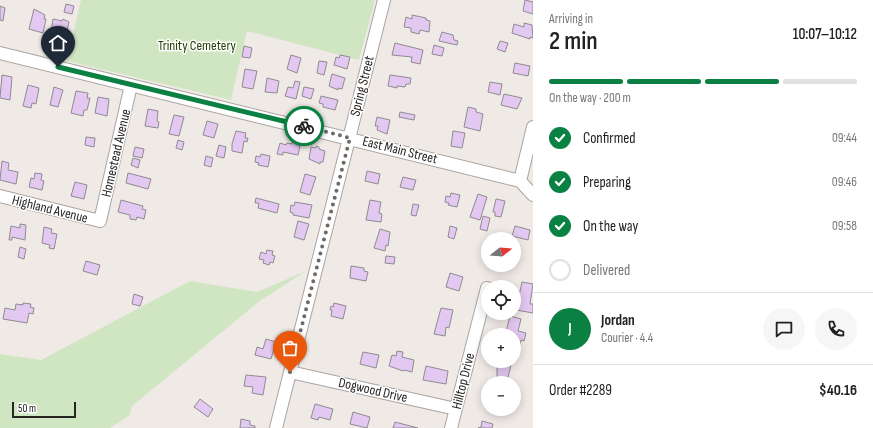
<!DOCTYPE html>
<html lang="en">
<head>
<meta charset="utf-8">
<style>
  :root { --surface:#fff; --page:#f6f6f6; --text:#222; --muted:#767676; --line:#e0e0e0; --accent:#0b8043 }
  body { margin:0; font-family:"Sofia Sans Condensed",sans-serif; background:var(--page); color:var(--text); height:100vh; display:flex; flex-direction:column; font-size:15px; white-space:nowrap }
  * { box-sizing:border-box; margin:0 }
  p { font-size:13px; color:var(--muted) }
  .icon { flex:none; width:22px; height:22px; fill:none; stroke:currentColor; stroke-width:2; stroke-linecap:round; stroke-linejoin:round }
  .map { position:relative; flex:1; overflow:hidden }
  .sheet { display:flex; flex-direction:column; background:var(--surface); width:340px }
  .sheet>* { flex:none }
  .needle { width:26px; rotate:73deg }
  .buttons { position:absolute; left:481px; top:232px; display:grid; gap:8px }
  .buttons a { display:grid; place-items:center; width:40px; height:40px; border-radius:50%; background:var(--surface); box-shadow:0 2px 10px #0003; font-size:20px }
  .scale { position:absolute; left:12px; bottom:10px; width:64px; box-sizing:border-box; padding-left:4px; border:2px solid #272524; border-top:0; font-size:11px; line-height:14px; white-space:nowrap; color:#272524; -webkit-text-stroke:3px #fff; paint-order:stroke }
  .pin { position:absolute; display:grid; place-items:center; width:34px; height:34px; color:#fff; margin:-41px -17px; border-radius:50% 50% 50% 0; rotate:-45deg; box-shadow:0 0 4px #0007 }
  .pin .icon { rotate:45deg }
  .courier { position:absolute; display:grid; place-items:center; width:40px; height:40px; margin:-20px; border:3px solid #0b8043; border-radius:50%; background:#fff; color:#222; box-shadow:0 1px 5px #0007 }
  .overview em { font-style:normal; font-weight:600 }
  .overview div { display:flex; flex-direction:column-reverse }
  .overview { display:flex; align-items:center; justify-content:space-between; height:68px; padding:0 16px }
  h1 { font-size:26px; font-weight:600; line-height:30px }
  .bar { display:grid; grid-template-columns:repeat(4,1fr); gap:6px 4px; align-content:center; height:48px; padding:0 16px }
  .bar i { height:5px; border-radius:3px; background:var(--line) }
  .bar .current { background:var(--accent) }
  .bar p { grid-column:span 4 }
  .line { display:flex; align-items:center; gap:10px; padding:0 16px; border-top:1px solid var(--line) }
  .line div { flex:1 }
  .round { display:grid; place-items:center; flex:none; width:42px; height:42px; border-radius:21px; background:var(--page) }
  ol { padding:0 16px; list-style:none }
  li { display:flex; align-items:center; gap:12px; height:44px }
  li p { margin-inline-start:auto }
  li .icon { padding:4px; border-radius:50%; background:var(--accent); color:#fff; stroke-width:4 }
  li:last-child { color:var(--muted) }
  li i { width:22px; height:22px; border:2px solid var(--line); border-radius:50% }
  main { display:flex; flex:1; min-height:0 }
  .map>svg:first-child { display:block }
  .green { fill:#d0e5c1 }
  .building { fill:#e3c8f1; stroke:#8e8b90 }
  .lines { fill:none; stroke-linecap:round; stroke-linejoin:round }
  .minor-casing { stroke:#aaa4a2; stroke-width:14 }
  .minor { stroke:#fff; stroke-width:12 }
  .done { stroke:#6d6a68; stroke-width:4; stroke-dasharray:0 7.2 }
  .route { stroke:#0b8043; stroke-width:5 }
  .labels { text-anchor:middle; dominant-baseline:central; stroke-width:3; stroke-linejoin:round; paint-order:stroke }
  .park-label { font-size:14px; fill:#244103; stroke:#fff }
  .street-label { font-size:14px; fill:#272524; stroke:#fff }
</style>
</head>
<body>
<main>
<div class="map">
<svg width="533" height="428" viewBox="0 0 533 428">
  <rect width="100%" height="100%" fill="#f0eae7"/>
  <path class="green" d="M 81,0 L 375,0 L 359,60 L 247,31 L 231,100 L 67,61 Z
    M 306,271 L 261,300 L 132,406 L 130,415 L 110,428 L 0,428 L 0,354 L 41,360 L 190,281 L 257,292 Z"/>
  <path class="building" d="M 525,0 L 533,2 L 533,14 L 523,11 Z
    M 66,4 L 74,6 L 72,14 L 64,12 Z
    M 0,6 L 5,8 L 3,21 L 0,20 Z
    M 34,9 L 45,15 L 44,19 L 46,19 L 43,33 L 29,29 Z
    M 412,15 L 426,18 L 426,20 L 430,21 L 429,32 L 420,30 L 419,34 L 411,32 L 411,28 L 404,27 L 406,17 L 412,19 Z
    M 53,19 L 62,21 L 63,19 L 69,22 L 66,35 L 51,32 Z
    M 524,23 L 532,25 L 533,38 L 530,37 L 530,39 L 512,33 L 514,24 L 524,27 Z
    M 442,32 L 453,35 L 454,40 L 458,41 L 457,45 L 439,41 Z
    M 500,41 L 508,43 L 505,52 L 497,49 Z
    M 395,43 L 423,50 L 420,64 L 411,62 L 412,57 L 392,55 Z
    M 434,45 L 444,48 L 442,56 L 432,54 Z
    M 244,46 L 252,48 L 250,58 L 242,57 Z
    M 291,55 L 301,58 L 297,73 L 287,69 Z
    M 340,55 L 350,57 L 347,69 L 334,65 L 336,57 L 339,58 Z
    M 319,61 L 327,62 L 324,75 L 317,73 Z
    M 515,63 L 530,66 L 528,76 L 513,73 Z
    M 245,69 L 257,71 L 253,89 L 242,87 Z
    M 332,74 L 345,78 L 342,89 L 338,88 L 338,90 L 329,86 Z
    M 2,75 L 12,77 L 10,100 L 0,98 Z
    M 390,75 L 411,78 L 410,84 L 406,84 L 405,87 L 397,86 L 397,88 L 388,86 Z
    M 267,78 L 279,81 L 277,93 L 265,92 Z
    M 295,81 L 300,82 L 296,99 L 285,96 L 288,87 L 293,88 Z
    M 490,82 L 502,84 L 500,95 L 488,92 Z
    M 28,85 L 39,88 L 36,104 L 32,103 L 31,108 L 23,106 Z
    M 54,87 L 63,90 L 58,107 L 50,105 Z
    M 304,87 L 314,89 L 311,99 L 302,96 Z
    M 76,91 L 88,93 L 87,98 L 90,98 L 87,110 L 84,110 L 83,116 L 71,113 Z
    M 504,94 L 522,98 L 517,109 L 501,105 Z
    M 321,96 L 338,100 L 335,110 L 323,107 L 323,104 L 319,103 Z
    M 98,97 L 109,99 L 107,116 L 95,113 Z
    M 468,107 L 476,109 L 476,112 L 483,114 L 480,131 L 464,127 Z
    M 148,109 L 158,111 L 157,121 L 159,122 L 158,128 L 145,126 Z
    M 400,112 L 415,115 L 414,120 L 399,117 Z
    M 174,115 L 184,117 L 179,136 L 169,134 Z
    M 377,117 L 390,120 L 387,134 L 377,130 L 378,126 L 375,126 Z
    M 207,121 L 218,124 L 214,138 L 203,135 Z
    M 236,131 L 246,133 L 245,138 L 248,138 L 247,142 L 244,141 L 242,153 L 232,151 L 232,144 Z
    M 453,131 L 465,133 L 462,148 L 451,146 Z
    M 86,137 L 95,138 L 94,147 L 85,145 Z
    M 178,140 L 184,142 L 182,150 L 176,148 Z
    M 292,142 L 300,146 L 298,155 L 283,152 L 283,155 L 277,154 L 280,143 L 286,145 L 287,143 L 292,144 Z
    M 219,145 L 226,147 L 224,158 L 216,156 Z
    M 316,146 L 319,147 L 319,149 L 325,151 L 323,162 L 320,162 L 320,164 L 309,159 L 311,147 L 316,148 Z
    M 135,147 L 144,149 L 142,158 L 133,156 Z
    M 261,154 L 270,156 L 268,167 L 258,165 L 259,163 L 255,162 L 256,156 L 260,157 Z
    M 206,156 L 213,158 L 211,167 L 204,165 Z
    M 133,158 L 140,160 L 138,168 L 131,165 Z
    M 2,161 L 9,163 L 8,170 L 18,172 L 16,184 L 0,180 Z
    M 367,171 L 380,174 L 378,184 L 365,181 Z
    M 35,173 L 42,174 L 41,180 L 44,181 L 42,190 L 29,187 L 31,178 L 34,179 Z
    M 128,173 L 151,179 L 148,189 L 126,183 Z
    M 305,174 L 316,177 L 310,195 L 300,192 Z
    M 403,177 L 416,180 L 413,190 L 400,187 Z
    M 75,182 L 87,185 L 84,199 L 71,196 Z
    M 451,193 L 460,195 L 457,207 L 448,205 L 449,203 L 445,202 L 446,196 L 450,197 Z
    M 478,194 L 487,197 L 480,220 L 470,217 Z
    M 256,198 L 279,204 L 277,213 L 258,208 L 259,203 L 255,203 Z
    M 496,199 L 505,201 L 501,217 L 495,216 L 495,212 L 493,212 Z
    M 121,200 L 143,206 L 142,209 L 146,210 L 144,219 L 137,217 L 136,220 L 130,219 L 130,215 L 118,212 Z
    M 370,200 L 381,202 L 379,213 L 382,214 L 381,222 L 366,220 Z
    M 295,202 L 312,205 L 309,218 L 293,215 L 293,213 L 290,212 L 291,205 L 294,206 Z
    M 413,204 L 419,205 L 416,216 L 411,215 Z
    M 483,216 L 490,218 L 487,231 L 480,229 Z
    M 298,221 L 309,224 L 304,240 L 294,237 Z
    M 20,224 L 26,225 L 25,240 L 12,237 L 12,240 L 9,240 L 11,226 L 20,228 Z
    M 450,226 L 457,228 L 454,239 L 448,237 Z
    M 515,226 L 530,230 L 528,240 L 512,236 Z
    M 44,227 L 52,229 L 51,233 L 57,234 L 54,249 L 49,248 L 50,245 L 42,243 Z
    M 380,229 L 390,232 L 388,246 L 386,245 L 385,251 L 374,248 Z
    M 20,247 L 26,249 L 24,259 L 18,257 Z
    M 267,250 L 273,251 L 272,255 L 275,256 L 273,263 L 270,262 L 269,265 L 263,263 L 264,260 L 259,259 L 261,252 L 266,254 Z
    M 386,256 L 395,257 L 394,264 L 385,263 Z
    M 86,261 L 100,265 L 97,275 L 83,271 Z
    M 351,266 L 364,268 L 364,271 L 368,272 L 366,281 L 350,278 Z
    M 450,273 L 463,277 L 459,291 L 446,287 Z
    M 522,282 L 533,284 L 530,304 L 533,304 L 533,313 L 516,310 Z
    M 134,294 L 143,297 L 140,306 L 132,304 Z
    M 23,303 L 31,304 L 30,307 L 34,308 L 33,314 L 29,313 L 27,323 L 3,319 L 5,308 L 15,310 L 16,304 L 23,305 Z
    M 334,303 L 346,306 L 343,319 L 331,316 L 332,310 L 330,310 L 331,306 L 333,307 Z
    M 441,308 L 453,310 L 449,328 L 446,327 L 445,336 L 434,334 Z
    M 510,316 L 521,319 L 518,331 L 526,333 L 524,341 L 521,340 L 519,349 L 514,348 L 514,335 L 506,332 Z
    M 266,339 L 276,342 L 271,359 L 255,355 L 257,347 L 263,349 Z
    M 397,351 L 403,352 L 402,357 L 414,360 L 412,372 L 404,370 L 403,371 L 389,366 L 392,355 L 396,356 Z
    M 363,352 L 379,355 L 376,368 L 360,364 Z
    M 497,361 L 512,361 L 507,381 L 497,379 Z
    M 426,366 L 448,371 L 446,384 L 423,380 Z
    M 246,375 L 266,377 L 263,395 L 252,393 L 253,387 L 244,386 Z
    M 514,394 L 518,395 L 516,406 L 514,405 Z
    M 200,399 L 213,409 L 208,417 L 194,407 Z
    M 315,404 L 333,409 L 330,420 L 319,417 L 318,420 L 311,418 Z
    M 353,412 L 370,417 L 367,428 L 350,424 Z
    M 241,419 L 250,421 L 250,425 L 255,426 L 255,428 L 240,428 Z
    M 482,421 L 493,424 L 492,428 L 478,428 L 481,427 Z
    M 395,422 L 418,428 L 393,428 Z"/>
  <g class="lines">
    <g class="minor-casing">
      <path id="minor" d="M 0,53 L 520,181
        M 520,181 L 533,127
        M 520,181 L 533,195
        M 0,196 L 100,221 L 131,85
        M 290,372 L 456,409
        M 276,428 L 384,0
        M 451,428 L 487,288"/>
    </g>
    <use href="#minor" class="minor"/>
  </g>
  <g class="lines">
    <path class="done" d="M 290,372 L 350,138 L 304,126"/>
    <path class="route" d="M 58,67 L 304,126"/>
  </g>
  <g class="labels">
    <g class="park-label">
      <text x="197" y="45">Trinity Cemetery</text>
    </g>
    <g class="street-label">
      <text transform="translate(362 86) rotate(-76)">Spring Street</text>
      <text transform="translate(400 150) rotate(14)">East Main Street</text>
      <text transform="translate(116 153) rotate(-77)">Homestead Avenue</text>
      <text transform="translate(50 209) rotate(14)">Highland Avenue</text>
      <text transform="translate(463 381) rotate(-76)">Hilltop Drive</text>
      <text transform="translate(373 390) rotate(13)">Dogwood Drive</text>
    </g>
  </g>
</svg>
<div class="buttons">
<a><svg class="needle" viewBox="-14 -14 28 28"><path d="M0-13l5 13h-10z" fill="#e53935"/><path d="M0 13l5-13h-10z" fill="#767676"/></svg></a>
<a><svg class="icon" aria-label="locate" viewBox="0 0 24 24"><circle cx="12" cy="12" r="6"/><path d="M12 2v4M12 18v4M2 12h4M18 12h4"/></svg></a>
<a>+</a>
<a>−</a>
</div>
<div class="scale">50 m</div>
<div class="pin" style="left:290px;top:372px;background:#ea580c"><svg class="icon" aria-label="bag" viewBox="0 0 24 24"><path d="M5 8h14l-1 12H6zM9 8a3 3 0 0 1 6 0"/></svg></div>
<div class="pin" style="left:58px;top:67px;background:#1f2937"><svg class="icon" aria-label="home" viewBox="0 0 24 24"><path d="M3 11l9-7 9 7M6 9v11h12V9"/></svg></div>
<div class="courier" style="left:304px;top:126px"><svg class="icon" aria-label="bike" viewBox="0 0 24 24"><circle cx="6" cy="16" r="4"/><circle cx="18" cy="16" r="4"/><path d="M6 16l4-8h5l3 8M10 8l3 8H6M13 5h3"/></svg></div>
</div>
<section class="sheet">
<div class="overview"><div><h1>2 min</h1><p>Arriving in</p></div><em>10:07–10:12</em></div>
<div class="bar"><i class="current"></i><i class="current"></i><i class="current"></i><i></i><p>On the way · 200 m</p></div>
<ol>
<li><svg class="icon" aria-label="check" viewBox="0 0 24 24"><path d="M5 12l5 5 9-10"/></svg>Confirmed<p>09:44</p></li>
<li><svg class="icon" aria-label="check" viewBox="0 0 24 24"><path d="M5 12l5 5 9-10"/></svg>Preparing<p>09:46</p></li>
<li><svg class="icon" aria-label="check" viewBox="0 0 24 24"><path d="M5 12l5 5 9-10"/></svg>On the way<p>09:58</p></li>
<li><i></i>Delivered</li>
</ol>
<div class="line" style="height:72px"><b class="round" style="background:var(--accent);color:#fff">J</b><div><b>Jordan</b><p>Courier · 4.4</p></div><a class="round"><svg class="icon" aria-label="chat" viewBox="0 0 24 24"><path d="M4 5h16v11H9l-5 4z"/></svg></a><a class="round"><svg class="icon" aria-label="phone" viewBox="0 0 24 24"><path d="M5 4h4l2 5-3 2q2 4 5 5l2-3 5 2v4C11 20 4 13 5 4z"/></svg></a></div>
<div class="line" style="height:52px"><div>Order #2289</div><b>$40.16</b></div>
</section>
</main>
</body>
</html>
